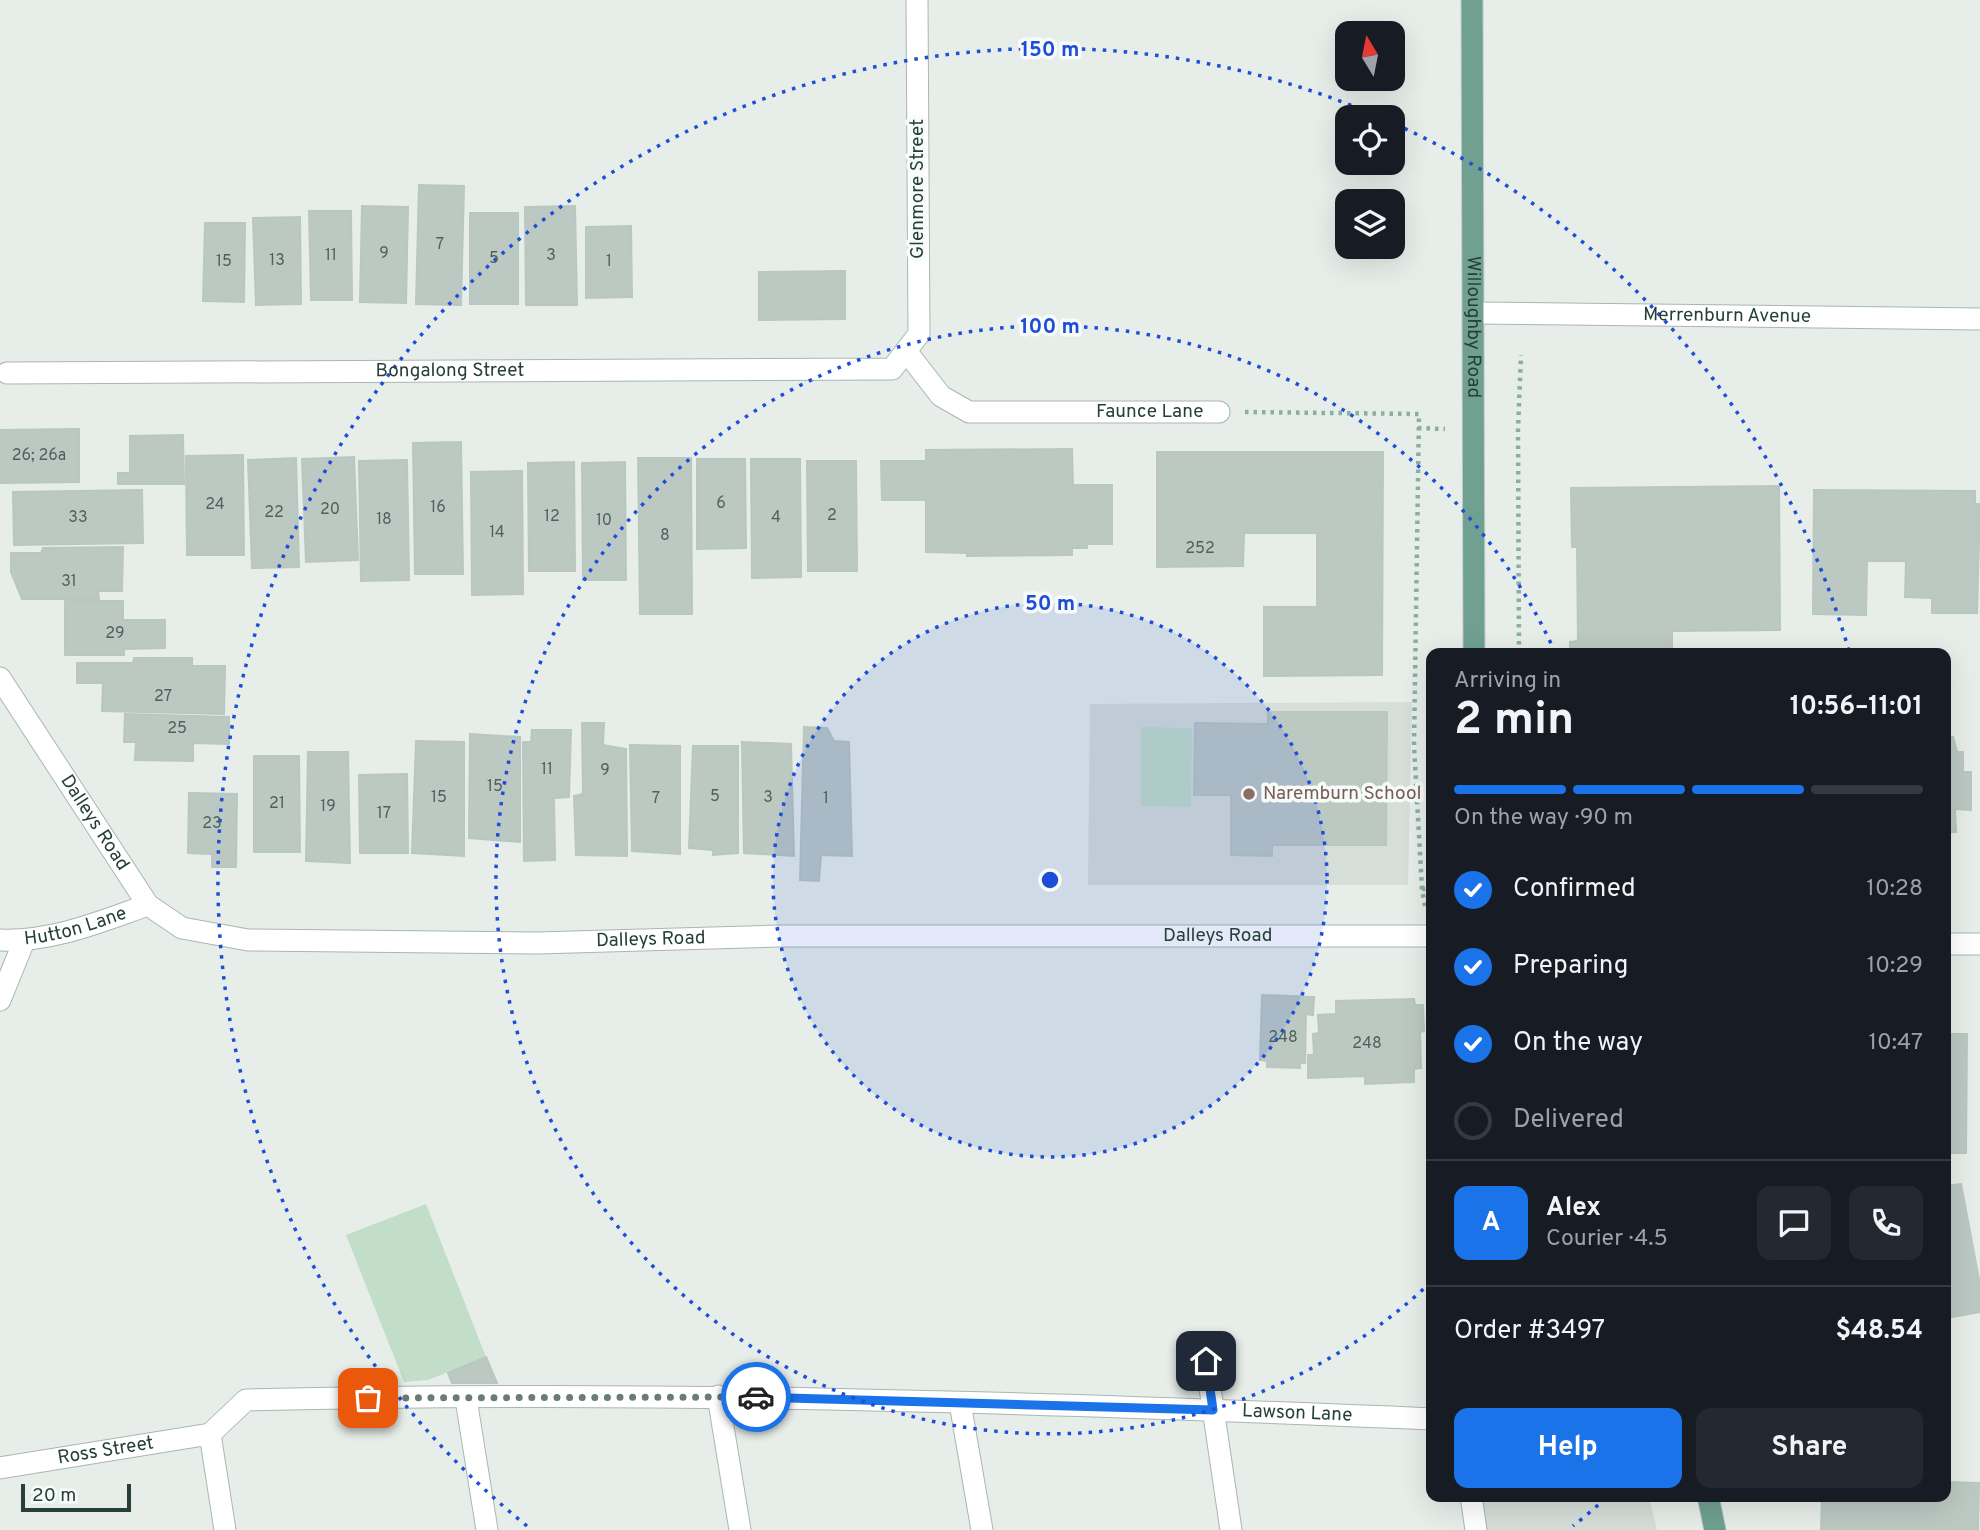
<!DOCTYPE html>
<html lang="en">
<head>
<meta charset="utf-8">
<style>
  :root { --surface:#171b24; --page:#242831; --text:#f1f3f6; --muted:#9ea1a6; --line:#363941; --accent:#1a73e8 }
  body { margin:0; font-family:Overpass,sans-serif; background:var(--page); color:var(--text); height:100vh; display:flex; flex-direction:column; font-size:26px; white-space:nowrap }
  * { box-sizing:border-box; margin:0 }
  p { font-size:23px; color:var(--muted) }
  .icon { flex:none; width:38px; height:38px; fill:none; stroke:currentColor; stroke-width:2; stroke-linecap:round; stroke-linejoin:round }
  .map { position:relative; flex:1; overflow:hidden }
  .sheet { position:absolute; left:1426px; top:648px; width:525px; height:854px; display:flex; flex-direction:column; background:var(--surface); border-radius:14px; box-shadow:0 7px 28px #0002 }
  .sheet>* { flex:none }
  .needle { width:46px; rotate:350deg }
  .controls { position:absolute; left:1335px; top:21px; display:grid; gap:14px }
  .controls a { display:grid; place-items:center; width:70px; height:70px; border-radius:14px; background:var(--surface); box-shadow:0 7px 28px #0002; font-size:35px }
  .scale { position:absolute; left:21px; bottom:18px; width:110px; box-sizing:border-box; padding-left:7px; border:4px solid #263f38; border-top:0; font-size:19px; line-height:24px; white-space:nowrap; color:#263f38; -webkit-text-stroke:5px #f7fbf9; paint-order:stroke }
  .pin { position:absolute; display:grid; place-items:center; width:60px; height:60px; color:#fff; margin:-30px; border-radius:14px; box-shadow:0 4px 10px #0006 }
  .courier { position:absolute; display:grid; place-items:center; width:70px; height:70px; margin:-35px; border:5px solid #1a73e8; border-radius:50%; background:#fff; color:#222; box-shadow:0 2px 9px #0007 }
  .summary em { font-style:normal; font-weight:700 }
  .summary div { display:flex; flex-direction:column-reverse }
  .summary { display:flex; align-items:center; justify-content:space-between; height:119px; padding:0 28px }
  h1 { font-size:46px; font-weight:700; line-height:52px }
  .bar { display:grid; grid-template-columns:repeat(4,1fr); gap:10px 7px; align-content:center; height:84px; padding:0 28px }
  .bar i { height:9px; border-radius:5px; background:var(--line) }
  .bar .current { background:var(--accent) }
  .bar p { grid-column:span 4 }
  .line { display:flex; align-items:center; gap:18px; padding:0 28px; border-top:2px solid var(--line) }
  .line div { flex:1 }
  .round { display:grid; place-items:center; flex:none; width:74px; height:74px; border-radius:14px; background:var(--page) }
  ol { padding:0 28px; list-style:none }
  li { display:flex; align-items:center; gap:21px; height:77px }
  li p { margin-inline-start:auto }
  li .icon { padding:7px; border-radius:50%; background:var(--accent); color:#fff; stroke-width:4 }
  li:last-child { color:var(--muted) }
  li i { width:38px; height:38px; border:4px solid var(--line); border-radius:50% }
  .primary-button { display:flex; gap:14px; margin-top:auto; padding:14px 28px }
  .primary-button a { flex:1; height:80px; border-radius:14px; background:var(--accent); color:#fff; font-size:28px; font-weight:700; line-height:80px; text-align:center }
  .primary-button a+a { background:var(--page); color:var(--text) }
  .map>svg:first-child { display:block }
  .built { fill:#d5ded9 }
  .green { fill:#c2ddc8 }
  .building { fill:#bcc9c3; stroke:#b9c7c1; stroke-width:2 }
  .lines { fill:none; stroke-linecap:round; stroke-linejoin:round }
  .minor-casing { stroke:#a9b6b1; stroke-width:23 }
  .major-casing { stroke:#c2c9c7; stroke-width:23 }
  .path { stroke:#8aafa2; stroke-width:4.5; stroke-dasharray:3.5 5; stroke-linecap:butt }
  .minor { stroke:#fff; stroke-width:21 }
  .major { stroke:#6fa091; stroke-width:21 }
  .done { stroke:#6a7c76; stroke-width:7; stroke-dasharray:0 12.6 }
  .route { stroke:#1a73e8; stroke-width:9 }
  .ring { fill:none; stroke:#1d4ed8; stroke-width:3.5; stroke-dasharray:3.5 7 }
  .education-dot { fill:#8d6e63; stroke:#f7fbf9; stroke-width:2.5 }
  .labels { text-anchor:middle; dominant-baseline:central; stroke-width:7; stroke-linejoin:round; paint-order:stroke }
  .number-label { font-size:16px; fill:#4c625b }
  .street-label { font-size:19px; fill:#263f38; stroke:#f7fbf9 }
  .education-label { font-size:19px; fill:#785e54; stroke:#f7fbf9; text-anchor:start }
  .centre { fill:#1d4ed8; stroke:#f7fbf9; stroke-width:3.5 }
  .ring-label { font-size:21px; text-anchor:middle; font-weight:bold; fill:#1d4ed8; stroke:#f7fbf9; stroke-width:7; stroke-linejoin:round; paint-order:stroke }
</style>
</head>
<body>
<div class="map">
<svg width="1980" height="1530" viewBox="0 0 1980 1530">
  <rect width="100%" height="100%" fill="#e7eeea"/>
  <path class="built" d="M 1412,702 L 1408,885 L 1088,885 L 1090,704 Z
    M 1480,1496 L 1649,1496 L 1657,1530 L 1485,1530 Z"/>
  <path class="green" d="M 1141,727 L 1192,728 L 1191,807 L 1141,806 Z
    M 426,1204 L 486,1357 L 428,1380 L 404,1382 L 346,1235 Z"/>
  <path class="building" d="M 419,185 L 464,186 L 461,305 L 416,304 Z
    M 362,206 L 408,207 L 406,303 L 360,302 Z
    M 575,206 L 577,305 L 526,305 L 525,207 Z
    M 309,211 L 351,211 L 352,300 L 311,300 Z
    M 470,213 L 518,213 L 518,304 L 470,304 Z
    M 300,217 L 301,304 L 256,305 L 253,218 Z
    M 205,223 L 245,223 L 244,302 L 203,301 Z
    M 631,226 L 632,297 L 586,298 L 586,227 Z
    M 845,271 L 845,319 L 759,320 L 759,272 Z
    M 79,429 L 79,482 L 0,483 L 0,430 Z
    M 183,435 L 184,484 L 118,484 L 118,473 L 130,473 L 130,436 Z
    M 461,442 L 463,574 L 415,574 L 413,443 Z
    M 1072,449 L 1073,485 L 1112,485 L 1112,544 L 1087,544 L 1087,548 L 1072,548 L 1072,555 L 967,556 L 967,553 L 926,552 L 926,500 L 882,500 L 881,461 L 926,461 L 926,450 Z
    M 1157,452 L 1383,452 L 1382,675 L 1264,676 L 1264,607 L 1317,607 L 1317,533 L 1244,533 L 1243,566 L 1157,567 Z
    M 243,455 L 244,555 L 187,555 L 186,456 Z
    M 354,457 L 358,560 L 306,562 L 302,459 Z
    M 296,458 L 299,567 L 252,568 L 248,460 Z
    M 638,458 L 691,458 L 692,614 L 640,614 Z
    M 697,459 L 745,459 L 746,548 L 697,549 Z
    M 751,459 L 800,459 L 801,577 L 752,578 Z
    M 407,460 L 409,580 L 361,581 L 359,461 Z
    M 807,461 L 856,461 L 857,571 L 808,571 Z
    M 574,462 L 575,571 L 529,571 L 528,463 Z
    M 625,462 L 626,580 L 583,580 L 582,463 Z
    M 522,471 L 523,594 L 472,595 L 471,472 Z
    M 1779,486 L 1780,630 L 1672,631 L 1672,653 L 1570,653 L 1570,642 L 1578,641 L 1577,547 L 1572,547 L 1571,488 Z
    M 142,490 L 143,543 L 14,545 L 13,492 Z
    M 1814,490 L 1975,491 L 1975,504 L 1980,504 L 1977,613 L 1932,613 L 1932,598 L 1905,597 L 1906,561 L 1867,561 L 1866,615 L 1813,614 Z
    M 123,547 L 122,591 L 98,591 L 99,599 L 22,599 L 11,572 L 11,553 L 41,553 L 43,548 Z
    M 65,601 L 123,601 L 123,620 L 165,620 L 165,648 L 124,649 L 124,655 L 65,655 Z
    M 134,658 L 192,658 L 192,666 L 225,666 L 224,714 L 102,711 L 103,683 L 77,683 L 77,663 L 133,663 Z
    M 1268,712 L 1387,712 L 1386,845 L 1272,845 L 1272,856 L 1231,855 L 1231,795 L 1194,795 L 1195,723 L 1268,724 Z
    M 125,714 L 229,717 L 229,744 L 193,743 L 193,761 L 135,760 L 136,742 L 124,742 Z
    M 582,723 L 604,723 L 603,745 L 626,749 L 627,856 L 576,855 L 574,796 L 583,794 Z
    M 804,727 L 827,728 L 834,741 L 849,742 L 852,856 L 821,855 L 819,881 L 800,880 Z
    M 532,730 L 571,730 L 569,797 L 554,798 L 555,860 L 524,861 L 523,742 L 531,742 Z
    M 470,734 L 520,737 L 520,842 L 469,838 Z
    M 1946,737 L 1953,737 L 1957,752 L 1963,752 L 1963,772 L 1971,772 L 1971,810 L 1955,809 L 1956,832 L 1946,832 Z
    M 416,741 L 464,742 L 464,856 L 412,853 Z
    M 742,742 L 791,744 L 794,856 L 744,853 Z
    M 630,745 L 680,746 L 680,854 L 632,851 Z
    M 693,746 L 738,746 L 738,853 L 713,855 L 713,850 L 689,848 Z
    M 308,752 L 348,752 L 350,863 L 306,861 Z
    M 254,756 L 299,756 L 300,852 L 254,852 Z
    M 407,774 L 408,853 L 360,853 L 359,775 Z
    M 189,793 L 237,794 L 236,867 L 212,867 L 212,854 L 188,853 Z
    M 1262,995 L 1314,997 L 1313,1015 L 1306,1014 L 1305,1063 L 1300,1063 L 1300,1068 L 1267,1067 L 1267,1061 L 1260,1060 Z
    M 1414,999 L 1415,1005 L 1423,1005 L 1424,1031 L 1420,1032 L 1421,1068 L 1414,1069 L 1414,1082 L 1365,1084 L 1365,1076 L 1308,1078 L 1308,1055 L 1314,1055 L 1313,1034 L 1319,1033 L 1318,1015 L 1336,1014 L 1336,1001 Z
    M 1946,1034 L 1967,1034 L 1966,1153 L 1946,1153 Z
    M 1961,1184 L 1980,1285 L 1980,1312 L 1946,1318 L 1946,1186 Z
    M 486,1357 L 497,1383 L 452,1383 L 448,1373 Z
    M 1946,1482 L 1979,1483 L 1978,1530 L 1821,1530 L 1822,1496 L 1946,1496 Z"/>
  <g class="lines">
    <g class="minor-casing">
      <g id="minor">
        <path id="s1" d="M 1475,313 L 1980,319"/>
        <path id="s2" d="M 906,351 L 941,396 L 969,412 L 1219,412"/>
        <path id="s3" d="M 7,373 L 892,369 L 919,334 L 917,0"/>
        <path id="s4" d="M 0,678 L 148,905 L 182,928 L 248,940 L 538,943 L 778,936 L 1432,936"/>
        <path id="s5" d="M 0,940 C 53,942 99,922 148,905"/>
        <path d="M 1946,944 L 1980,944"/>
        <path d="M 0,1000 L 24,941"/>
        <path d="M 1206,1361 L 1231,1530"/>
        <path d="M 718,1396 L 740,1530"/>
        <path d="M 466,1399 L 487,1530"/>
        <path d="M 960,1403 L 982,1530"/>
        <path id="s6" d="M 210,1434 L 246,1400 C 641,1390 1037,1402 1432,1419"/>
        <path d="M 210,1434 L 225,1530"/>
        <path id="s7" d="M 0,1468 L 210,1434"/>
        <path d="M 1471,1496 L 1476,1530"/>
      </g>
    </g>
    <g class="major-casing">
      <g id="major">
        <path id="s8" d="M 1472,0 L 1474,653"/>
        <path d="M 1708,1496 L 1715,1530"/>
      </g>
    </g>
    <path class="path" d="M 1245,412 L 1419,414 L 1414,746 L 1422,889
      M 1418,428 L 1445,429
      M 1519,653 L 1518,429 L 1521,355
      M 1425,906 L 1422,889 L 1432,888"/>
    <use href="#minor" class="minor"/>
    <use href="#major" class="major"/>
  </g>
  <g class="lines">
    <path class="done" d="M 368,1398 L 756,1397"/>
    <path class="route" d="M 756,1397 L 1213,1410 L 1206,1361"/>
  </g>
  <circle cx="1050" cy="880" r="277" fill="#1d4ed8" fill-opacity=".12"/>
  <g class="ring">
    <circle cx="1050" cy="880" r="277"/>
    <path d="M1431 1282A554 554 0 1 1 1554 650"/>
    <path d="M1606 1498A831 831 0 0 1 1573 1526M527 1526A831 831 0 0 1 1375 115M1395 124A831 831 0 0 1 1849 651"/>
  </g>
  <circle class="education-dot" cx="1249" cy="794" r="7"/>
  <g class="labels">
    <g class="number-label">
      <text x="440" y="245">7</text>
      <text x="384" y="254">9</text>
      <text x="331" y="256">11</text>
      <text x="551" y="256">3</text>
      <text x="494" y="259">5</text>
      <text x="277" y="261">13</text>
      <text x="224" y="262">15</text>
      <text x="609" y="262">1</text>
      <text x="39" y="456">26; 26a</text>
      <text x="721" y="504">6</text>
      <text x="215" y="505">24</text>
      <text x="438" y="508">16</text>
      <text x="330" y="510">20</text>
      <text x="274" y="513">22</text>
      <text x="832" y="516">2</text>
      <text x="552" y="517">12</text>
      <text x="78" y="518">33</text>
      <text x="776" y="518">4</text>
      <text x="384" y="520">18</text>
      <text x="604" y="521">10</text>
      <text x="497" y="533">14</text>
      <text x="665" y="536">8</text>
      <text x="1200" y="549">252</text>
      <text x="69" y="582">31</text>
      <text x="115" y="634">29</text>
      <text x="163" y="697">27</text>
      <text x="177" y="729">25</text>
      <text x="547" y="770">11</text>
      <text x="605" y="771">9</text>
      <text x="495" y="787">15</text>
      <text x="715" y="797">5</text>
      <text x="439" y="798">15</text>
      <text x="768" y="798">3</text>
      <text x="656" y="799">7</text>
      <text x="826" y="799">1</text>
      <text x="277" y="804">21</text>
      <text x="328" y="807">19</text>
      <text x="384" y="814">17</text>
      <text x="212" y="824">23</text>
      <text x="1283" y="1038">248</text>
      <text x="1367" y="1044">248</text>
    </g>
    <g class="street-label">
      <text transform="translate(918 189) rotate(-90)">Glenmore Street</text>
      <text stroke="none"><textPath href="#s1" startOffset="252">Merrenburn Avenue</textPath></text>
      <text stroke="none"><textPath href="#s8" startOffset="327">Willoughby Road</textPath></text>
      <text stroke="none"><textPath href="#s3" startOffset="443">Bongalong Street</textPath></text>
      <text stroke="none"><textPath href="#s2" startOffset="270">Faunce Lane</textPath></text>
      <text stroke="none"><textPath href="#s4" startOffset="173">Dalleys Road</textPath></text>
      <text stroke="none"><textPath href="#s5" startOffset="77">Hutton Lane</textPath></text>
      <text stroke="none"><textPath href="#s4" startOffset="1349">Dalleys Road</textPath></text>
      <text stroke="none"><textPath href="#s4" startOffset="782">Dalleys Road</textPath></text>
      <text stroke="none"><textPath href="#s6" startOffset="1101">Lawson Lane</textPath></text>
      <text stroke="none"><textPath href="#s7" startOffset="107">Ross Street</textPath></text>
    </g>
    <g class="education-label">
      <text x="1263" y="794">Naremburn School</text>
    </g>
  </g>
  <circle cx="1050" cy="880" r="10" class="centre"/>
  <g class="ring-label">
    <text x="1050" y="56">150 m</text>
    <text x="1050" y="333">100 m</text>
    <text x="1050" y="610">50 m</text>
  </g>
</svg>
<div class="controls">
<a><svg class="needle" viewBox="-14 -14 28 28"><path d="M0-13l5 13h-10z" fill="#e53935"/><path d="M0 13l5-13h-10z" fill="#9ea1a6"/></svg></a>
<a><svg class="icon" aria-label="locate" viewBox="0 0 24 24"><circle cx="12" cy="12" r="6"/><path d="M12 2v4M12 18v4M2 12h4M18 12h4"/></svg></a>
<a><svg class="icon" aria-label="layers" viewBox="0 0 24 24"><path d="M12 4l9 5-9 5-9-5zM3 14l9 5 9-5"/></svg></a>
</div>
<div class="scale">20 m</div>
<div class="pin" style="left:368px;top:1398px;background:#ea580c"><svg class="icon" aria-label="bag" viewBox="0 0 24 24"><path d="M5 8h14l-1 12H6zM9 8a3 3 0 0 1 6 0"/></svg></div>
<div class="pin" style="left:1206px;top:1361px;background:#1f2937"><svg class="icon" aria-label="home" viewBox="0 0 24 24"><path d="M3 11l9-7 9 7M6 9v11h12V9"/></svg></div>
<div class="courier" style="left:756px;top:1397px"><svg class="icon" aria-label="car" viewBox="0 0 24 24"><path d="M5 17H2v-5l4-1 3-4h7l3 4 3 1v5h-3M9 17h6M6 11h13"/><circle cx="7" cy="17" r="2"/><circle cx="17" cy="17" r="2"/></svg></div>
<section class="sheet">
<div class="summary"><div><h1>2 min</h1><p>Arriving in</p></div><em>10:56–11:01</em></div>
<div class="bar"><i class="current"></i><i class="current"></i><i class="current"></i><i></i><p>On the way · 90 m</p></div>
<ol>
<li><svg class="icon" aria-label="check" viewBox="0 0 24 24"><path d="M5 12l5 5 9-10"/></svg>Confirmed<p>10:28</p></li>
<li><svg class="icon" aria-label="check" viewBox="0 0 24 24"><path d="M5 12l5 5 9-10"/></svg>Preparing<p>10:29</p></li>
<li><svg class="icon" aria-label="check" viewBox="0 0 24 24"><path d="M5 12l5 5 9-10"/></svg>On the way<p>10:47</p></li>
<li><i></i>Delivered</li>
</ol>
<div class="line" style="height:126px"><b class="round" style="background:var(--accent);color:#fff">A</b><div><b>Alex</b><p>Courier · 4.5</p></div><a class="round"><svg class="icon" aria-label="chat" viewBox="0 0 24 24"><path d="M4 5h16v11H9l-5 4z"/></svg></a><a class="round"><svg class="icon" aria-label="phone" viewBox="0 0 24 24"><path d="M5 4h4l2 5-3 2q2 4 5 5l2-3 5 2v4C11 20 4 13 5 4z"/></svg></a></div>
<div class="line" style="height:91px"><div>Order #3497</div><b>$48.54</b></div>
<div class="primary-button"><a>Help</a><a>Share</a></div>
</section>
</div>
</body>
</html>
